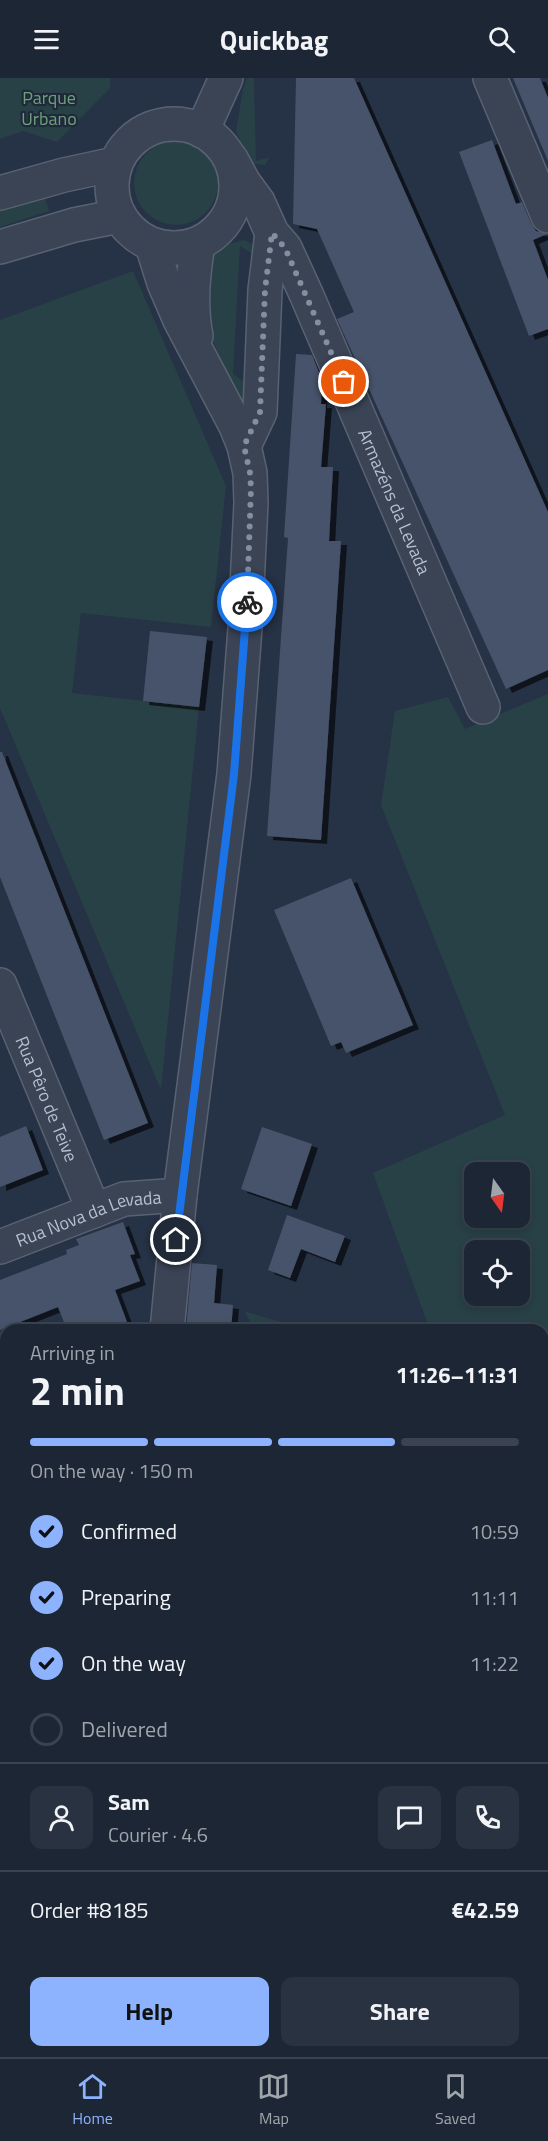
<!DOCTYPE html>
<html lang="en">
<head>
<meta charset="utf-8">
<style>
  :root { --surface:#1c2634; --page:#293240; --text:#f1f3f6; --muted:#a0a5ac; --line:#3a434f; --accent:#8db3fe }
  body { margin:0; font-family:"Titillium Web",sans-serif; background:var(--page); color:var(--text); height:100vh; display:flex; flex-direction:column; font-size:22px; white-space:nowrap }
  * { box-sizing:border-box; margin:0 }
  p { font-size:20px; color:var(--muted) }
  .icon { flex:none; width:33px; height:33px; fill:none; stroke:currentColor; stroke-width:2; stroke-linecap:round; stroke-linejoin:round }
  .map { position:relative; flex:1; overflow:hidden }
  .panel { position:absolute; left:0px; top:1246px; width:549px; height:734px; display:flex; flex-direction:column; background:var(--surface); border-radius:18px 18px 0 0; box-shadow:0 3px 9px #0003,0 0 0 2px var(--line) }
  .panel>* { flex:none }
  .needle { width:39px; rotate:166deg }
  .fabs { position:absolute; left:464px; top:1084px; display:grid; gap:12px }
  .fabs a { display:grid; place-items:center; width:66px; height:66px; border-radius:12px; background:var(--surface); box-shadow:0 3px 9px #0003,0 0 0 2px var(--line); font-size:30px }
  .pin { position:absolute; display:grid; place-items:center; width:51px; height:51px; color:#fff; margin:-26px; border:3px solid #fff; border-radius:50%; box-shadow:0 2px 6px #0007 }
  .courier { position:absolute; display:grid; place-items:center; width:60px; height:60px; margin:-30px; border:4px solid #1a73e8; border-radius:50%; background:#fff; color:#222; box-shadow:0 2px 8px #0007 }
  .overview em { font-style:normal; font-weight:700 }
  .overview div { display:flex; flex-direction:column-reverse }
  .overview { display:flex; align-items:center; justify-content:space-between; height:102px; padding:0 30px }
  h1 { font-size:39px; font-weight:700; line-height:45px }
  .bar { display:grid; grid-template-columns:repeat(4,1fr); gap:9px 6px; align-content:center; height:72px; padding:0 30px }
  .bar i { height:8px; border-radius:4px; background:var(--line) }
  .bar .active { background:var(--accent) }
  .bar p { grid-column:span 4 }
  .line { display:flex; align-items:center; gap:15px; padding:0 30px; border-top:2px solid var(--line) }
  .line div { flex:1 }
  .round { display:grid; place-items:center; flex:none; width:63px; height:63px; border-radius:12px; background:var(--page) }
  ol { padding:0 30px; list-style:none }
  li { display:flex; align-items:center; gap:18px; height:66px }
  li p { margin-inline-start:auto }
  li .icon { padding:6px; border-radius:50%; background:var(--accent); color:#111; stroke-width:4 }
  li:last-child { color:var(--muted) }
  li i { width:33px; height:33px; border:3px solid var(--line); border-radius:50% }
  .cta { display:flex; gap:12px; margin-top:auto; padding:12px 30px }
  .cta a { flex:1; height:69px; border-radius:12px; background:var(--accent); color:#111; font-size:24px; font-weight:700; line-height:69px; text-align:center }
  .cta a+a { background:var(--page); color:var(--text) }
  header { display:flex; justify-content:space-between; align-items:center; height:78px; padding:0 30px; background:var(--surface); font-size:27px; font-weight:700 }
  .tabs { display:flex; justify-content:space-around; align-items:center; height:84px; border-top:2px solid var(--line); background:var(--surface); font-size:16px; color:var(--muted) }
  .tabs a { display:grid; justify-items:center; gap:3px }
  .tabs .active { color:var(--accent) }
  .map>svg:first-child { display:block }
  .green { fill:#284146; fill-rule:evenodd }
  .building { fill:#47536a; filter:url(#shadow) }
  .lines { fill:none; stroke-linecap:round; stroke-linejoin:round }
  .minor-casing { stroke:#596272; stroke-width:36 }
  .minor { stroke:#3a4455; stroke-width:33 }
  .done { stroke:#858e9e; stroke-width:6; stroke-dasharray:0 10.8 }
  .route { stroke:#1a73e8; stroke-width:8 }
  .labels { text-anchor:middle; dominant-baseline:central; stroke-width:4.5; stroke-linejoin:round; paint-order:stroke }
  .park-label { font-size:18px; fill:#6ea07c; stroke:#1f293a }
  .street-label { font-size:18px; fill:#b8bfce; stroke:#1f293a }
</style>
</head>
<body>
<header><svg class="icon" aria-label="menu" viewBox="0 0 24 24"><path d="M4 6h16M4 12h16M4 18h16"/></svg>Quickbag<svg class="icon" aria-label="search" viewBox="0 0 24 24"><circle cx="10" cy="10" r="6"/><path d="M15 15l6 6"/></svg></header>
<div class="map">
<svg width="548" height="1979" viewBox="0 0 548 1979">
  <defs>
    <filter id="shadow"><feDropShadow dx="6" dy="4" stdDeviation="0" flood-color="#0009"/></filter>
  </defs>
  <rect width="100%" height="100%" fill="#263245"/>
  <path class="green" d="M 0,0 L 110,0 L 110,10 L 57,64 L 23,53 L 0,61 Z
    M 247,0 L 254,0 L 256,83 L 270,79 L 265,87 L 255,86 L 248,81 L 236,53 L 243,11 Z
    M134 105a42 42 0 1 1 84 0a42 42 0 1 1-84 0Z
    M 44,115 L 49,133 L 0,149 L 0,127 Z
    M 244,162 L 256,168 L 258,179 L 240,168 L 233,296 L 252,309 L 249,335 C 228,301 196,238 202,198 C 203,189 213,177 217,169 Z
    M 133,193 L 226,408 L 211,549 L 81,535 L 72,615 L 199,629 L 161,1012 L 0,630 L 0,242 Z
    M 548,616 L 548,1968 L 543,1958 L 543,1252 L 430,1252 L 373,1095 L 505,1037 L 381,727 L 395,633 L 448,619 L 465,651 ZM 474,1095 L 519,1095 L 519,1140 L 474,1140 ZM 474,1173 L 519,1173 L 519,1218 L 474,1218 Z
    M 244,1233 L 307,1252 L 255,1252 Z
    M 274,1974 L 540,1974 L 542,1979 L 271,1979 Z"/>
  <path class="building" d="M 296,0 L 354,0 L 548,434 L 548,592 L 506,611 L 337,241 L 354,234 L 317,151 L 293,146 Z
    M 513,0 L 540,0 L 548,20 L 548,83 Z
    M 492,62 L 516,126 L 522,124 L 531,145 L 536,153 L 547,156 L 533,162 L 548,202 L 548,251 L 529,258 L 459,74 Z
    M 296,276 L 312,277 L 322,302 L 321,326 L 326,326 L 321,389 L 333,389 L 329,463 L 341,463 L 321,762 L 267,758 L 288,460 L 284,459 Z
    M 150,553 L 207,559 L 199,629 L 143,623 Z
    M 0,674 L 2,674 L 148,1045 L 104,1062 L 0,799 Z
    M 351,800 L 413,947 L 346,975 L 341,964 L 331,968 L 274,832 Z
    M 26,1048 L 43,1092 L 0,1109 L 0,1059 Z
    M 262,1049 L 312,1066 L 291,1128 L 241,1111 Z
    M 287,1137 L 345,1158 L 335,1184 L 301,1171 L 290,1200 L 268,1192 Z
    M 123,1144 L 135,1176 L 130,1177 L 140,1203 L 115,1212 L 130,1252 L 67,1252 L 58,1229 L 0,1252 L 0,1202 L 67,1176 L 66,1172 L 79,1167 L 76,1161 Z
    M 192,1185 L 217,1187 L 214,1225 L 233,1227 L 231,1252 L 186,1252 Z"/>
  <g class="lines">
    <g class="minor-casing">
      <g id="minor">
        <path d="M 490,0 L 548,138"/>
        <circle cx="174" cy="108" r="62"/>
        <path d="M 202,53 L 226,0"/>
        <path id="s1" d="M 231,81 L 244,105 L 258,124 L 272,155 L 285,170 L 307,218 L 483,629"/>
        <path d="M 0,115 L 64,97 L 115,86"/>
        <path d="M 152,167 L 164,205 L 180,242 L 236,348 L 244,368 L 250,395 L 251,425 L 245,550 L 234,696 L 180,1117 L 167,1252"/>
        <path d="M 0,169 L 74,147 L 119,138"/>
        <path d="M 196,258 C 190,227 193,197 198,166"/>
        <path d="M 244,368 L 260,334 L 265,212 L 272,155"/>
        <path id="s2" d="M 0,907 L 94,1133"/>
        <path id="s3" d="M 0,1169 L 124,1121 L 180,1117"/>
        <path d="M 0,1447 L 6,1445"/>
        <path d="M 0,1682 L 6,1678"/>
        <path d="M 0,1732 L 6,1747"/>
        <path d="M 116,1974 L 125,1975"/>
      </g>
    </g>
    <use href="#minor" class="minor"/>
  </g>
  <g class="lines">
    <path class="done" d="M 247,524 L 251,410 L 250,395 L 244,368 L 260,334 L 265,212 L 272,155 L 285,170 L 344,304"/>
    <path class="route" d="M 176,1162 L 234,696 L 247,524"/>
  </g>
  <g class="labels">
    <g class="park-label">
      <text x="49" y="19">Parque<tspan x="49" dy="21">Urbano</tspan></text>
    </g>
    <g class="street-label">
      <text stroke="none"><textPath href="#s1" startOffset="381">Armazéns da Levada</textPath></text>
      <text stroke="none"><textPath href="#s2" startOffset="123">Rua Pêro de Teive</textPath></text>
      <text stroke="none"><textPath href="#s3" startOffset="94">Rua Nova da Levada</textPath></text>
    </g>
  </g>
</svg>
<div class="fabs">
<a><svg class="needle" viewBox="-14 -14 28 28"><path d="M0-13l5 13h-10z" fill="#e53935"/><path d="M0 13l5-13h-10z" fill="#a0a5ac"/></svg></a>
<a><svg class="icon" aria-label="locate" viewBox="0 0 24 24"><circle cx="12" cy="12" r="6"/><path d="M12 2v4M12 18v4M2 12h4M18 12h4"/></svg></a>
</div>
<div class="pin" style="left:344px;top:304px;background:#ea580c"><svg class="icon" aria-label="bag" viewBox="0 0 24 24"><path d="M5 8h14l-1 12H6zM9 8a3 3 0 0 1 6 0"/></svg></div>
<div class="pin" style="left:176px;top:1162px;background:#1f2937"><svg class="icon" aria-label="home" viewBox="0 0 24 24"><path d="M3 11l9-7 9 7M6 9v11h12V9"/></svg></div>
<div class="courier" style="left:247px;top:524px"><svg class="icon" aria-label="bike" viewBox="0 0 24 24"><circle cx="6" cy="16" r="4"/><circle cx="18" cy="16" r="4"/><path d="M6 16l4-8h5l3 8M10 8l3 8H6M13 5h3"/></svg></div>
<section class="panel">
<div class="overview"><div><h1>2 min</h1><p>Arriving in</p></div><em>11:26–11:31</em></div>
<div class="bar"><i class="active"></i><i class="active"></i><i class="active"></i><i></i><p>On the way · 150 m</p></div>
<ol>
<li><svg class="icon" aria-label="check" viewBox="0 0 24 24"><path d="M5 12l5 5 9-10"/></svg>Confirmed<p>10:59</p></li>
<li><svg class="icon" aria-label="check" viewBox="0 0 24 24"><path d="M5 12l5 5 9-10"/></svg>Preparing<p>11:11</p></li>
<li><svg class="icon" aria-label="check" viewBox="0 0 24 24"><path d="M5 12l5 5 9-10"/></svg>On the way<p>11:22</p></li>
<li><i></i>Delivered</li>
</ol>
<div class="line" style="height:108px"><a class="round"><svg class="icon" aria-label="person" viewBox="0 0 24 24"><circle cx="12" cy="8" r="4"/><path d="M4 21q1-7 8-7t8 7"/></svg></a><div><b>Sam</b><p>Courier · 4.6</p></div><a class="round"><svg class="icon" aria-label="chat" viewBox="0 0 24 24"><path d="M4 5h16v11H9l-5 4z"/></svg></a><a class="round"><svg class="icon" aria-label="phone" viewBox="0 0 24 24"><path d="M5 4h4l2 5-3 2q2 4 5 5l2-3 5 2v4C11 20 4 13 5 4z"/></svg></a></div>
<div class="line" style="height:78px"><div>Order #8185</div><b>€42.59</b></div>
<div class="cta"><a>Help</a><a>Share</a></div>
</section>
</div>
<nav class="tabs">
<a class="active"><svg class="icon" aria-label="home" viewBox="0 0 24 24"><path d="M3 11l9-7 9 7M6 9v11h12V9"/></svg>Home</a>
<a><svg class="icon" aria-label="map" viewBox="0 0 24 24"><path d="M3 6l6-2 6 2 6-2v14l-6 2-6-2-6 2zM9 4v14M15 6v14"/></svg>Map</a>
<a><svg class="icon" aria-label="saved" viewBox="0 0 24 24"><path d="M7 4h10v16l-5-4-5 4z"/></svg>Saved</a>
</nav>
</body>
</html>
